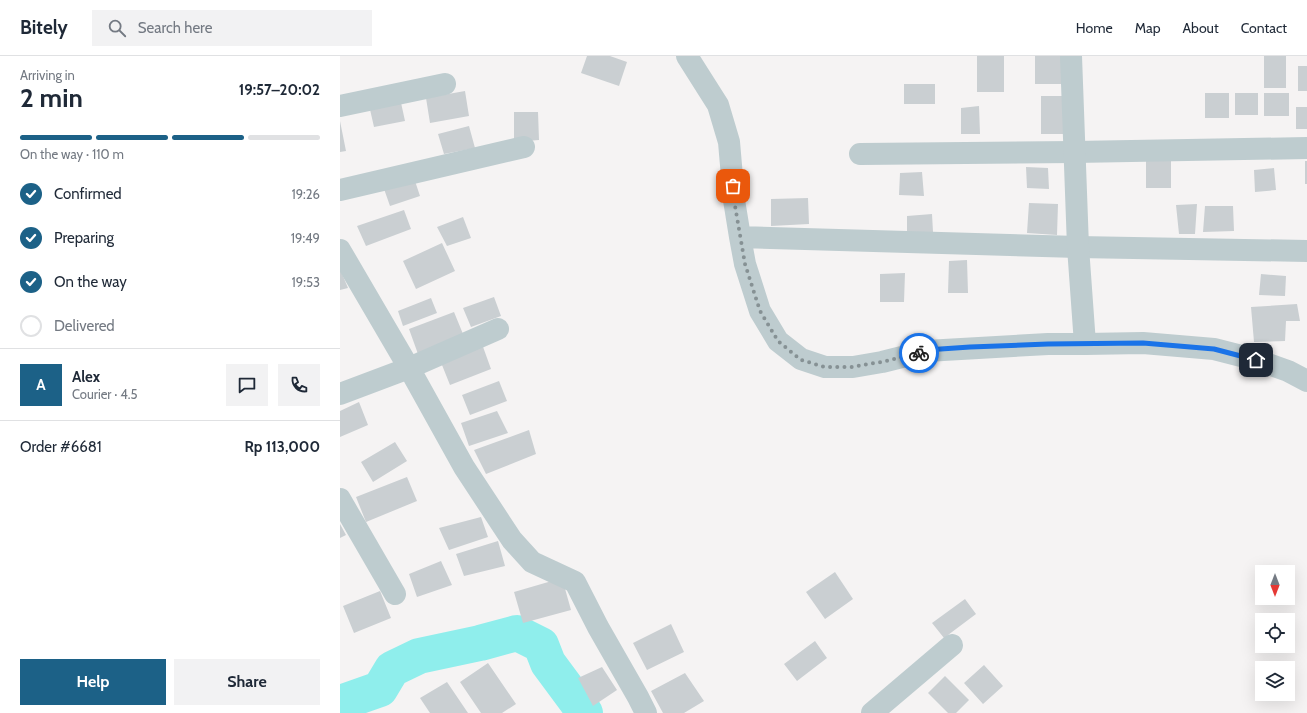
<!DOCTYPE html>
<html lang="en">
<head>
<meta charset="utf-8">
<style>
  :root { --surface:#fff; --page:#f2f2f3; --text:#1f2937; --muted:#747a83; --line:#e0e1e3; --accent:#1c6187 }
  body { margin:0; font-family:Cabin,sans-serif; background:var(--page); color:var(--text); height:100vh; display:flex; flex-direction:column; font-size:15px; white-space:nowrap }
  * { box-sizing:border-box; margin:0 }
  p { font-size:13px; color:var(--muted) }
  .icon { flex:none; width:22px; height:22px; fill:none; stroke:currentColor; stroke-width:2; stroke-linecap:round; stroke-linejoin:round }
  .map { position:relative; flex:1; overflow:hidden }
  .panel { display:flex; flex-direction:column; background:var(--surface); width:340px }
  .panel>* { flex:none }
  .needle { width:26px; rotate:180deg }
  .controls { position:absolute; left:915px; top:509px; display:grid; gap:8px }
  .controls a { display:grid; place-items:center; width:40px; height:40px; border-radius:0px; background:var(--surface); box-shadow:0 4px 16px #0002; font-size:20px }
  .pin { position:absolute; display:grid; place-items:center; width:34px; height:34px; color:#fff; margin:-17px; border-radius:8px; box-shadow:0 2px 6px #0006 }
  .courier { position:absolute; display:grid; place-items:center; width:40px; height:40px; margin:-20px; border:3px solid #1a73e8; border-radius:50%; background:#fff; color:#222; box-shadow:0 1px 5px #0007 }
  .summary em { font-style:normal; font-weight:800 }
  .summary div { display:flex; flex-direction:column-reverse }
  .summary { display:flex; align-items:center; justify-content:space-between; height:68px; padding:0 20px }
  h1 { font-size:26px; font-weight:800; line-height:30px }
  .bar { display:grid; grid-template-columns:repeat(4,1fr); gap:6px 4px; align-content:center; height:48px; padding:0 20px }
  .bar i { height:5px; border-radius:3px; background:var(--line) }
  .bar .active { background:var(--accent) }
  .bar p { grid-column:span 4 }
  .line { display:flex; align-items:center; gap:10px; padding:0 20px; border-top:1px solid var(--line) }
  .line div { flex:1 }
  .round { display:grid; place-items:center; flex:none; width:42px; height:42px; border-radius:0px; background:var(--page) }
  ol { padding:0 20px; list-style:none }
  li { display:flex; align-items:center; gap:12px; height:44px }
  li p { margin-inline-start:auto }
  li .icon { padding:4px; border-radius:50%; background:var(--accent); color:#fff; stroke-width:4 }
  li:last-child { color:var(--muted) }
  li i { width:22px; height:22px; border:2px solid var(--line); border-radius:50% }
  .primary-button { display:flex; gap:8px; margin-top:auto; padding:8px 20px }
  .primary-button a { flex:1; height:46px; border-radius:0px; background:var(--accent); color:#fff; font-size:16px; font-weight:800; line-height:46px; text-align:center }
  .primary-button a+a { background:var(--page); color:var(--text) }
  header { display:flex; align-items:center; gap:24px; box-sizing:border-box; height:56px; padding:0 20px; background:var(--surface); border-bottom:1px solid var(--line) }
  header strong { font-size:19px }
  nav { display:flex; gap:22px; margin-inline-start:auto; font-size:14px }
  .search { width:280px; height:36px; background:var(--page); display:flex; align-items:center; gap:10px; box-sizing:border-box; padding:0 14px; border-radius:0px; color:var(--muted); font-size:15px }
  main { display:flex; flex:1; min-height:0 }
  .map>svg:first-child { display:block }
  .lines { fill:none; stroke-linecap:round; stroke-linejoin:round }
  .river { stroke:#8feeec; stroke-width:36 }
  .building { fill:#cacfd2 }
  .minor { stroke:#becccf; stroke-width:22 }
  .tertiary { stroke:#becccf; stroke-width:22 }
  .done { stroke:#869194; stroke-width:4; stroke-dasharray:0 7.2 }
  .route { stroke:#1a73e8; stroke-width:5 }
</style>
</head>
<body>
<header>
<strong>Bitely</strong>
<div class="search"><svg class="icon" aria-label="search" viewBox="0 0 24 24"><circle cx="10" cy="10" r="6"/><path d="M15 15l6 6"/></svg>Search here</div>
<nav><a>Home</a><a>Map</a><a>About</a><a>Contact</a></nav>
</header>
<main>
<section class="panel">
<div class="summary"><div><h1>2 min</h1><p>Arriving in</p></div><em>19:57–20:02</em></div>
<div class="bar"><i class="active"></i><i class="active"></i><i class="active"></i><i></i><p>On the way · 110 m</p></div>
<ol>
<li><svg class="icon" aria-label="check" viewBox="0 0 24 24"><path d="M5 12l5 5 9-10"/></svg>Confirmed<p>19:26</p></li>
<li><svg class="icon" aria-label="check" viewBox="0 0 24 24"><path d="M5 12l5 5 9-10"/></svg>Preparing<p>19:49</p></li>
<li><svg class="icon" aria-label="check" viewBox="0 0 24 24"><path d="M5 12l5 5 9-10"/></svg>On the way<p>19:53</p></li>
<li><i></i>Delivered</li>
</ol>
<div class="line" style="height:72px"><b class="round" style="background:var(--accent);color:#fff">A</b><div><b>Alex</b><p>Courier · 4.5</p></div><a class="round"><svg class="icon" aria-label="chat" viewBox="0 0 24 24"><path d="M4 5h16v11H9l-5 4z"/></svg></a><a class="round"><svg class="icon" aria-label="phone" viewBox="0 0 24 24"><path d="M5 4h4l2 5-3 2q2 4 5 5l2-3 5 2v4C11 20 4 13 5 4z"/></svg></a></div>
<div class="line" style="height:52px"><div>Order #6681</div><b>Rp 113,000</b></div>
<div class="primary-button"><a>Help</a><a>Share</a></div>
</section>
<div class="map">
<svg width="967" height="657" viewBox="0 0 967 657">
  <rect width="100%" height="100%" fill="#f5f3f3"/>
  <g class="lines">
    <path class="river" d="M 0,647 L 40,633 L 52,613 L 79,600 L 140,587 L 177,577 L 201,589 L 208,607 L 245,657"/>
  </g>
  <path class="building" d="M 247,0 L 270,0 L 287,6 L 279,30 L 241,17 Z
    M 637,0 L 664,0 L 664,36 L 637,36 Z
    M 695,0 L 722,0 L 722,28 L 695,28 Z
    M 924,0 L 946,0 L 946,32 L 924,32 Z
    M 958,10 L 967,10 L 967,35 L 958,35 Z
    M 564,28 L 595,28 L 595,48 L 564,48 Z
    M 125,35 L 129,60 L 90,67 L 86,42 Z
    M 865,37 L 889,37 L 889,62 L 865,62 Z
    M 895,37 L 918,37 L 918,59 L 895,59 Z
    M 924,37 L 949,37 L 949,60 L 924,60 Z
    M 701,40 L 730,40 L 730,78 L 701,78 Z
    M 60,42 L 65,65 L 34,71 L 29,49 Z
    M 639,50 L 640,78 L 621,78 L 621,52 Z
    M 956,51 L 967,51 L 967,73 L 956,73 Z
    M 174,56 L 198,56 L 199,84 L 174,86 Z
    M 0,65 L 6,95 L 0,96 Z
    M 129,70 L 135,92 L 104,98 L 98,78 Z
    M 806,99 L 831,99 L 831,132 L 806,132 Z
    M 965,105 L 967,105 L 967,128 L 965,128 Z
    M 686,111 L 708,112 L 709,133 L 687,132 Z
    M 934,112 L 936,134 L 915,136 L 914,114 Z
    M 582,116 L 584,140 L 559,139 L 560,117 Z
    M 74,122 L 80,140 L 50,150 L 43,130 Z
    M 468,142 L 469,168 L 431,170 L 431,143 Z
    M 689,147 L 718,148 L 717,179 L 687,177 Z
    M 857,148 L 855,178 L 839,178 L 836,149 Z
    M 865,150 L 893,150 L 894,175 L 863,176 Z
    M 64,154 L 71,173 L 26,190 L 17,170 Z
    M 592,158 L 593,176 L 567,176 L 567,160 Z
    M 123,161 L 131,182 L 107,190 L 97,171 Z
    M 102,187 L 115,215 L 76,233 L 63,205 Z
    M 627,204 L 628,237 L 608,237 L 609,205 Z
    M 0,213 L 8,232 L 0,234 Z
    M 565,217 L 564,246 L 540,246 L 540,218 Z
    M 921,218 L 946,220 L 945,240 L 919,239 Z
    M 154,241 L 161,260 L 131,271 L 123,252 Z
    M 91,242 L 97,257 L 63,270 L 58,255 Z
    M 957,248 L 960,265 L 946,265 L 945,285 L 914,286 L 911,251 Z
    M 114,256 L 123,278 L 78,298 L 69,273 Z
    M 142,288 L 151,313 L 110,329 L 100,304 Z
    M 159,325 L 167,345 L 130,359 L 122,339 Z
    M 19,346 L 28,369 L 0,381 L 0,355 Z
    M 157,355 L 168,377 L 129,390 L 121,367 Z
    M 189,374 L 196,398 L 146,418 L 134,394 Z
    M 55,386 L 67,405 L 33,426 L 21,406 Z
    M 67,421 L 77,445 L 26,466 L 16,441 Z
    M 141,461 L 148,481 L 109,494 L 99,472 Z
    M 0,468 L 6,479 L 0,482 Z
    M 158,485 L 165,510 L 124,520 L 116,498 Z
    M 101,505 L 112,529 L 77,541 L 69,518 Z
    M 495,516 L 513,543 L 485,563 L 466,536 Z
    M 222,522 L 231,554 L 183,567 L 174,536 Z
    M 40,535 L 51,562 L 14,577 L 3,550 Z
    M 625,543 L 636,558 L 604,582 L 592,567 Z
    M 331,568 L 344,596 L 307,614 L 293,587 Z
    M 475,585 L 487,602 L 457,625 L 444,608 Z
    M 148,607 L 176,648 L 162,657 L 141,657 L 120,626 Z
    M 644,609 L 663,630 L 643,648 L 624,627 Z
    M 262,611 L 277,634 L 253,650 L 238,622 Z
    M 345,617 L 364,645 L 344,657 L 323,657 L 311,635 Z
    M 605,620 L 629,644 L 616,657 L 608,657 L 588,637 Z
    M 107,626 L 128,657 L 90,657 L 80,642 Z"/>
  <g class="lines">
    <path class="minor" d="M 347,0 L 378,49 L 389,86 L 394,144 L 400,181 L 405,208 L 420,255 L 438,285 L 461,303 L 485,311 L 513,311 L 542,306 L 586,295 L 708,288 L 745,288
      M 0,50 L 105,28
      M 520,98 L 735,96 L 967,92
      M 0,134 L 184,91
      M 400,181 L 738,191 L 967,195
      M 0,194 L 69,312 L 158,273
      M 0,338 L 69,312 L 124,411 L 172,484 L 192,506 L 235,526 L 258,571 L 298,641 L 306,657
      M 0,443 L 55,538
      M 532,657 L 612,589"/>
    <path class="tertiary" d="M 731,0 L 738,191 L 745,288 L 803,287 L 874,293 L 917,304 L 948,315 L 967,325"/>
  </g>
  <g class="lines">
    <path class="done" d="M 393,130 L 394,144 L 405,208 L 420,255 L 438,285 L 461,304 L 485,311 L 513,311 L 528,308 L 542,306 L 579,297"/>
    <path class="route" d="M 579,297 L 586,294 L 630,291 L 708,288 L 803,287 L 874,293 L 916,304"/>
  </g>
</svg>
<div class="controls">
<a><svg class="needle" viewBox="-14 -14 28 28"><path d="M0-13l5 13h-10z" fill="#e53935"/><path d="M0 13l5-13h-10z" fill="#747a83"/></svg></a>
<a><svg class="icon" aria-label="locate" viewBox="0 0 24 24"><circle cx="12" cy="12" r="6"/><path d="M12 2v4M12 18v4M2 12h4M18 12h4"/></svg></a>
<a><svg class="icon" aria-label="layers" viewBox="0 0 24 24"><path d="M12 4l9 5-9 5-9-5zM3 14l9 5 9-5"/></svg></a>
</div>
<div class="pin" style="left:393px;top:130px;background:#ea580c"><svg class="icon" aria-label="bag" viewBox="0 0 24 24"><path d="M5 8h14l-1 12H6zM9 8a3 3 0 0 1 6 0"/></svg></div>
<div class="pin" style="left:916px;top:304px;background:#1f2937"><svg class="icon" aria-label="home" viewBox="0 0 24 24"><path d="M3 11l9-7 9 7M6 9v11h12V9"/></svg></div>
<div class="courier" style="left:579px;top:297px"><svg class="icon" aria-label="bike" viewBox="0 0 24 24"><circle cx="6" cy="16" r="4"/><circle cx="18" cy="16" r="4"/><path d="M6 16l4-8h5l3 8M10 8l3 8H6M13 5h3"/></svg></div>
</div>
</main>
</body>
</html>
